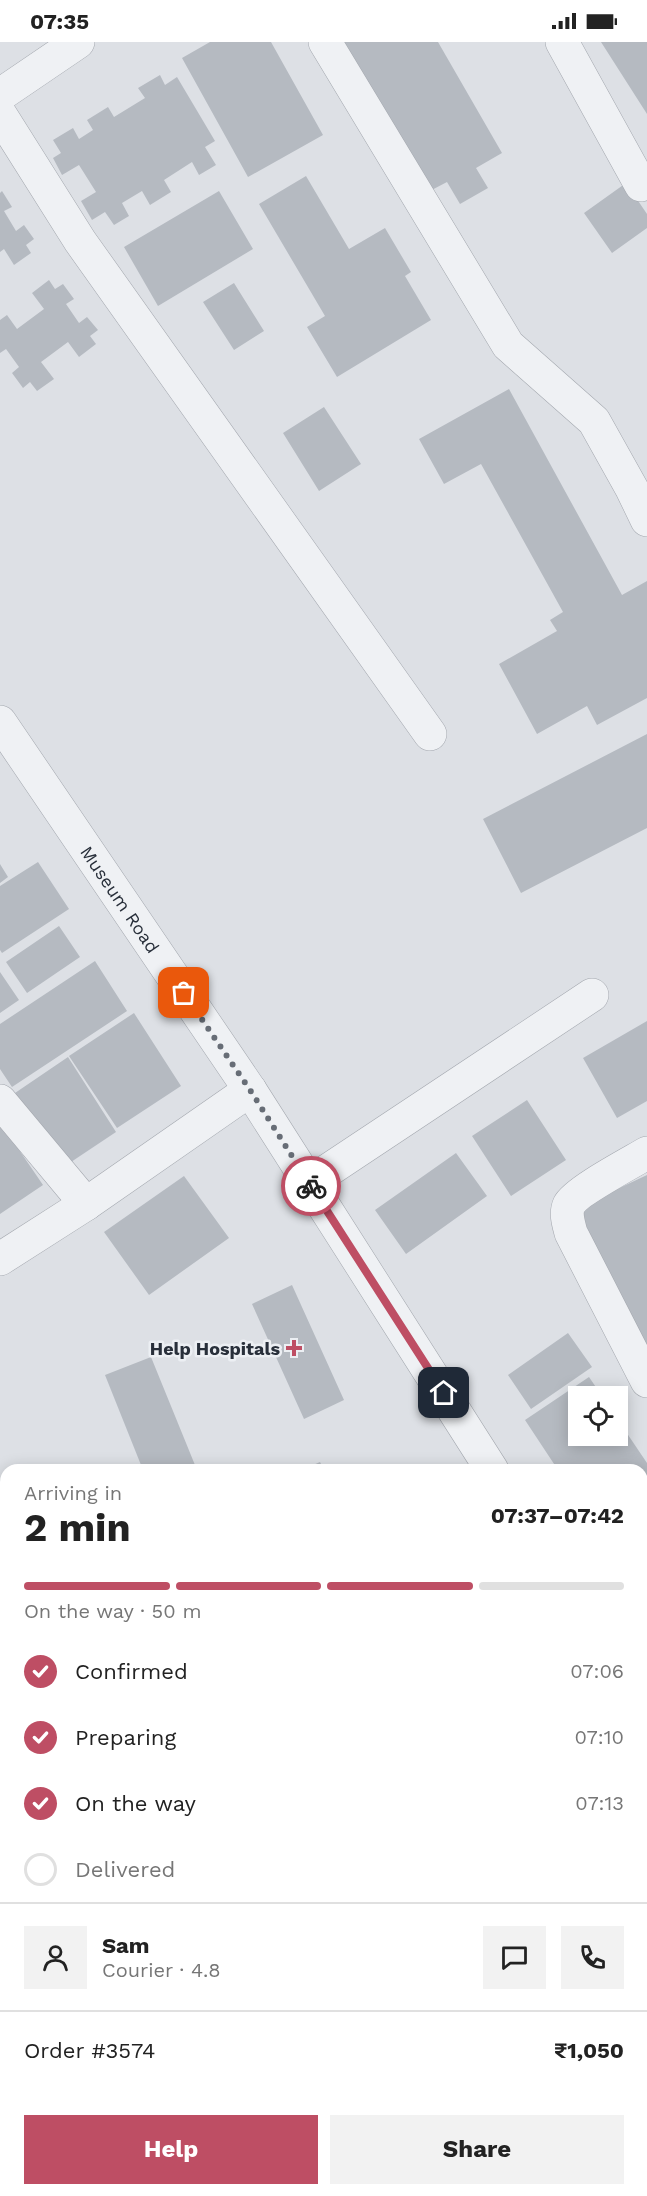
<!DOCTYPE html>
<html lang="en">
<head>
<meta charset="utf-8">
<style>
  :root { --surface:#fff; --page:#f2f2f2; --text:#222; --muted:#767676; --line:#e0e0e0; --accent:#be4e64 }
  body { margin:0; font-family:"Work Sans",sans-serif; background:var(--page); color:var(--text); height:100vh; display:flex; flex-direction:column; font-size:22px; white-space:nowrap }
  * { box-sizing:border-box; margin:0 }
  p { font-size:20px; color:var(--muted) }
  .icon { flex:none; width:33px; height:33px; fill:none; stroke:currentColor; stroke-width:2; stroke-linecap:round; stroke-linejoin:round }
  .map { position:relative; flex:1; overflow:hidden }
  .drawer { position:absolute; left:0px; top:1422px; width:648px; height:732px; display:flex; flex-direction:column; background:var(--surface); border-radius:18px 18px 0 0; box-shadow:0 3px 15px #0003 }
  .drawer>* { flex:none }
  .tools { position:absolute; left:568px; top:1344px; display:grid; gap:12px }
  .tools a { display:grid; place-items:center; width:60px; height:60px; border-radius:0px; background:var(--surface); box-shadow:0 3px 15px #0003; font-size:30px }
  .pin { position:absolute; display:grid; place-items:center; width:51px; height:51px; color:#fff; margin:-26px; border-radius:12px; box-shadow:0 3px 9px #0006 }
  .courier { position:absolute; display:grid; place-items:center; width:60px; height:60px; margin:-30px; border:4px solid #be4e64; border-radius:50%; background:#fff; color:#222; box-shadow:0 2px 8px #0007 }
  .summary em { font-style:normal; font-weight:700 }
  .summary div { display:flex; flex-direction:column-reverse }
  .summary { display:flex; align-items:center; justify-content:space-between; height:102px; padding:0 24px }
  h1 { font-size:39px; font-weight:700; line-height:45px }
  .bar { display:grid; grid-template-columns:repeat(4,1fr); gap:9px 6px; align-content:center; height:72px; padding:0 24px }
  .bar i { height:8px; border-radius:4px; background:var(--line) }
  .bar .selected { background:var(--accent) }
  .bar p { grid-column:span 4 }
  .line { display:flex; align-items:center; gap:15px; padding:0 24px; border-top:2px solid var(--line) }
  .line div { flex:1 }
  .round { display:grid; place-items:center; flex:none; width:63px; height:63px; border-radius:0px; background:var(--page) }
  ol { padding:0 24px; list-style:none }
  li { display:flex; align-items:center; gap:18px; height:66px }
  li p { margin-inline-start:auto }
  li .icon { padding:6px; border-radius:50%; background:var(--accent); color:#fff; stroke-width:4 }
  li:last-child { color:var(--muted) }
  li i { width:33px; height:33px; border:3px solid var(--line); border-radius:50% }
  .primary-button { display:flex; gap:12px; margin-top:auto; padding:12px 24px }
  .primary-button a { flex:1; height:69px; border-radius:0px; background:var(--accent); color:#fff; font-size:24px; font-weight:700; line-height:69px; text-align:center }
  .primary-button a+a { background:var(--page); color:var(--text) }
  .status { display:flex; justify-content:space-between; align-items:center; height:42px; padding:0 30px; background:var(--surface); direction:ltr }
  .status svg { height:16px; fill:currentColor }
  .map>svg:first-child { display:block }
  .building { fill:#b5bac1 }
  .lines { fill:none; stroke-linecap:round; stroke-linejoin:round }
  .minor-casing { stroke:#a3a7ae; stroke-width:34 }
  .major-casing { stroke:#9ea5af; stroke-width:34 }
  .minor { stroke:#eff1f4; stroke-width:33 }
  .major { stroke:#fff; stroke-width:33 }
  .done { stroke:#676d76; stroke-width:6; stroke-dasharray:0 10.8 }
  .route { stroke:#be4e64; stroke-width:8 }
  .poi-dot { fill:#be4e64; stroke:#eceff3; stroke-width:2 }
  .labels { text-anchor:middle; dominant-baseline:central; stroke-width:5; stroke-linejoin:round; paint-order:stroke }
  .street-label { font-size:18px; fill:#282f3a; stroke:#eceff3 }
  .poi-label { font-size:18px; font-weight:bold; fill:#282f3a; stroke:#eceff3; text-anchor:end }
</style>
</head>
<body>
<div class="status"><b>07:35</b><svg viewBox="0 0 49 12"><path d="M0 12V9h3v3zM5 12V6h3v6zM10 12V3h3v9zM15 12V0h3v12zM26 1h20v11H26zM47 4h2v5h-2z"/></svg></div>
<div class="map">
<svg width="647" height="2154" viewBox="0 0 647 2154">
  <rect width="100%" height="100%" fill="#dde0e5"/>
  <path class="building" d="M 210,0 L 271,0 L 323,93 L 248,135 L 182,16 Z
    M 340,0 L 438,0 L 502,111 L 476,126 L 488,146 L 460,162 L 447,140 L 426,151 Z
    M 601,0 L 647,0 L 647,72 Z
    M 160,33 L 165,43 L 177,35 L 215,99 L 205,105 L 216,123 L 199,133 L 192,120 L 164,138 L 171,150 L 150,163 L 142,149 L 122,161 L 129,174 L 114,183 L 105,170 L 92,178 L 81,159 L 96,150 L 79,123 L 62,133 L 53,116 L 61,111 L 53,98 L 73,86 L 79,97 L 93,88 L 87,78 L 108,65 L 114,75 L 145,56 L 138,46 Z
    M 306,134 L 349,207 L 385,186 L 411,230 L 405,234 L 431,278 L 337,335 L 307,285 L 325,274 L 259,162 Z
    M 626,141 L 647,172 L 647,186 L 612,211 L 584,171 Z
    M 2,149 L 12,165 L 4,169 L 16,189 L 24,183 L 34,197 L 26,203 L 31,211 L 14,223 L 4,207 L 0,210 L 0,151 Z
    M 219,149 L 253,207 L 158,264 L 124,205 Z
    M 49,238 L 55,247 L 63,242 L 74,257 L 66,262 L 79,281 L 87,275 L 98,288 L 90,294 L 96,302 L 79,315 L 68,300 L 41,320 L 54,337 L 37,349 L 30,340 L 23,346 L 12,331 L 19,325 L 6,307 L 0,311 L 0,278 L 7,273 L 17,287 L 44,267 L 32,251 Z
    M 234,241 L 264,289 L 234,308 L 203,260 Z
    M 509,347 L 622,553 L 647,539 L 647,656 L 597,683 L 587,664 L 537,692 L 499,622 L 557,589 L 550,578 L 563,570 L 481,422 L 444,442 L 419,397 Z
    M 324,365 L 361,422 L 319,449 L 283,391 Z
    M 647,692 L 647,786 L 521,851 L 483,777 Z
    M 38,820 L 69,867 L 2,911 L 0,908 L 0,844 Z
    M 0,822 L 8,835 L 0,841 Z
    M 59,884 L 80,915 L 27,951 L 6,920 Z
    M 95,919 L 127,969 L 12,1045 L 0,1027 L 0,982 Z
    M 0,930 L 19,958 L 0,971 Z
    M 134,971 L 181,1044 L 117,1086 L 69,1014 Z
    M 647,979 L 647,1059 L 617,1076 L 583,1016 Z
    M 68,1015 L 116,1090 L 65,1124 L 15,1051 Z
    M 527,1058 L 566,1118 L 511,1154 L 472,1094 Z
    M 0,1080 L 43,1143 L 0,1172 Z
    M 456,1111 L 487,1154 L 406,1212 L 375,1168 Z
    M 647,1133 L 647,1321 L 575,1167 Z
    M 184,1134 L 229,1196 L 149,1253 L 104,1190 Z
    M 292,1243 L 344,1358 L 304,1377 L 252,1262 Z
    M 568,1291 L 592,1325 L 531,1367 L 508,1333 Z
    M 151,1315 L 197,1428 L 143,1428 L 105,1333 Z
    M 589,1335 L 602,1354 L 579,1354 L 579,1394 L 618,1394 L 618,1378 L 647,1421 L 647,1443 L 642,1447 L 642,1428 L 558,1428 L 525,1378 Z
    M 320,1420 L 324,1428 L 302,1428 Z
    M 6,1834 L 6,1935 L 0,1939 L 0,1838 Z
    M 6,1948 L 6,2033 L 0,2036 L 0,1951 Z
    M 167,2148 L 214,2148 L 215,2154 L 168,2154 Z"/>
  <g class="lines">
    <g class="minor-casing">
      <g id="minor">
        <path d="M 325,0 L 508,303 L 594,379 L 632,447 L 647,478"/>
        <path d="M 562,0 L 641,143"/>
        <path d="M 0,53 L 78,0"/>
        <path d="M 0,72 L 80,199 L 430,692"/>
        <path id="s1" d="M 0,680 L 250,1048 L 492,1428"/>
        <path d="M 0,1059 L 86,1162"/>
        <path d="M 647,1111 C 632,1120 575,1150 569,1163 C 565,1172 569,1183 571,1191 L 647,1339"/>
        <path d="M 309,1141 L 592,953"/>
        <path d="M 0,1217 L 86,1162 L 250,1048"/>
        <path d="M 642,1663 L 647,1670"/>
        <path d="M 0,1773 L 6,1782"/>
        <path d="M 295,2148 L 296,2154"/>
        <path d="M 357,2148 L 359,2154"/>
      </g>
    </g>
    <g class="major-casing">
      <path id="major" d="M 642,1773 L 647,1771
        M 642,1853 L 647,1851
        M 0,2074 L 6,2072
        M 0,2135 L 6,2133"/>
    </g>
    <use href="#minor" class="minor"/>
    <use href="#major" class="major"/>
  </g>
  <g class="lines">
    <path class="done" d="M 184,951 L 250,1048 L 311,1144"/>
    <path class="route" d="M 311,1144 L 444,1351"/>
  </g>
  <path class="poi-dot" d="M291 1297h6v6h6v6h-6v6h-6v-6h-6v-6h6z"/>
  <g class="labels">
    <g class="street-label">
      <text stroke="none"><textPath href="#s1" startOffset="214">Museum Road</textPath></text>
    </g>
    <g class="poi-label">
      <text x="280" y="1306">Help Hospitals</text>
    </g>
  </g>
</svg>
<div class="tools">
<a><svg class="icon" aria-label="locate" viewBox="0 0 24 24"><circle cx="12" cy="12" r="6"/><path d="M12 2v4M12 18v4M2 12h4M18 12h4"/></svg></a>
</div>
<div class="pin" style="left:184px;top:951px;background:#ea580c"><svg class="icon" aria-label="bag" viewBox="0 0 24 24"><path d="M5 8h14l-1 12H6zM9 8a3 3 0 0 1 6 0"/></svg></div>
<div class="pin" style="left:444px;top:1351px;background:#1f2937"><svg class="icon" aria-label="home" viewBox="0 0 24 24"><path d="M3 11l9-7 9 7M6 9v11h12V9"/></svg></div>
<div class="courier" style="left:311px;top:1144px"><svg class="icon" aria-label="bike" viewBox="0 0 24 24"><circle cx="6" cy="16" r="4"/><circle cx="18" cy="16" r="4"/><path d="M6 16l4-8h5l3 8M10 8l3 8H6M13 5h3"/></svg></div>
<section class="drawer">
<div class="summary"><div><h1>2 min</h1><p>Arriving in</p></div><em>07:37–07:42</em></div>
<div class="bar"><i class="selected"></i><i class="selected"></i><i class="selected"></i><i></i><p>On the way · 50 m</p></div>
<ol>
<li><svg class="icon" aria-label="check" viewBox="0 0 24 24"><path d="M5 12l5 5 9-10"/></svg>Confirmed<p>07:06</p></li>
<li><svg class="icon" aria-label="check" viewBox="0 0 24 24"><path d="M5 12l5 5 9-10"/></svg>Preparing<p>07:10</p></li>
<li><svg class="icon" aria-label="check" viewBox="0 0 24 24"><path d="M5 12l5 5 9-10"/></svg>On the way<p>07:13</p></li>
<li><i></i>Delivered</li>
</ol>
<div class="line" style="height:108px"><a class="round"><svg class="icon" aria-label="person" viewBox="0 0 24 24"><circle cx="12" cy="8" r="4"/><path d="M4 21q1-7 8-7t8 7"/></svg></a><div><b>Sam</b><p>Courier · 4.8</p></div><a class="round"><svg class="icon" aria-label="chat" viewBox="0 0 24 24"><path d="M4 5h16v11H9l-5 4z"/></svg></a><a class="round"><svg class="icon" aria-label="phone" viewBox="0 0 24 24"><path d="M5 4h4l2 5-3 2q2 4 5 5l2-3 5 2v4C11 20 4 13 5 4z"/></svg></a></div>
<div class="line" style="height:78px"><div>Order #3574</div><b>₹1,050</b></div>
<div class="primary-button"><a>Help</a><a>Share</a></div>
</section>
</div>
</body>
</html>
